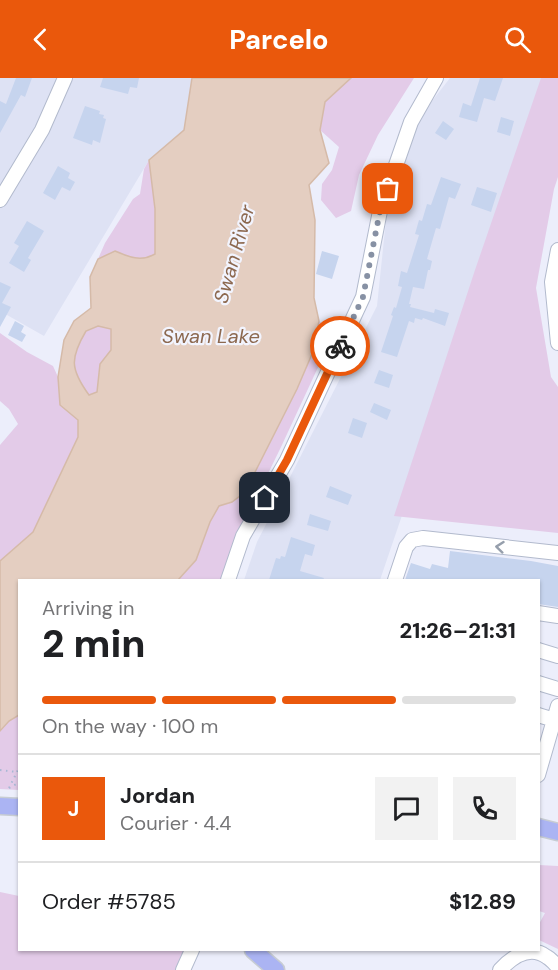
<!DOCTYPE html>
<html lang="en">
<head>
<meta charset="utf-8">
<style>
  :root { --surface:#fff; --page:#f2f2f2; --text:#202124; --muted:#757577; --line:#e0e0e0; --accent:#ea580c }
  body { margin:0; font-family:"DM Sans",sans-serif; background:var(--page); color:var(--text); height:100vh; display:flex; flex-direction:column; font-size:22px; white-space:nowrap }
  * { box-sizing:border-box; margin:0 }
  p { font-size:20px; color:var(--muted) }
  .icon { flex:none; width:33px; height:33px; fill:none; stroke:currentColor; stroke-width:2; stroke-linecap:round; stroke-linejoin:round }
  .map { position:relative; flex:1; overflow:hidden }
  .sheet { position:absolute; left:18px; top:501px; width:522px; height:372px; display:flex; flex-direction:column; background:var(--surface); border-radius:0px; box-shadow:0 2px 4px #0004 }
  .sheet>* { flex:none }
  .pin { position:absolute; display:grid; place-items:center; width:51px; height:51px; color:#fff; margin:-26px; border-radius:12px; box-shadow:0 3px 9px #0006 }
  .courier { position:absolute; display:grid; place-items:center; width:60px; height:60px; margin:-30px; border:4px solid #ea580c; border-radius:50%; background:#fff; color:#222; box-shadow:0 2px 8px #0007 }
  .summary em { font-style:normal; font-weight:800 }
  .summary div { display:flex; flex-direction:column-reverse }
  .summary { display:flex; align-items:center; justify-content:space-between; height:102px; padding:0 24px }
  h1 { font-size:39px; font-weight:800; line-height:45px }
  .bar { display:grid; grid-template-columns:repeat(4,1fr); gap:9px 6px; align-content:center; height:72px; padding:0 24px }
  .bar i { height:8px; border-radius:4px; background:var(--line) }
  .bar .active { background:var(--accent) }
  .bar p { grid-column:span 4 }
  .line { display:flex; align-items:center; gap:15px; padding:0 24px; border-top:2px solid var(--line) }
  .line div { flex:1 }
  .round { display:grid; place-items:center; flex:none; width:63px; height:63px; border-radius:0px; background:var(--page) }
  header { display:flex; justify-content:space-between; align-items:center; height:78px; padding:0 24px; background:var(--accent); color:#fff; font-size:27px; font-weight:800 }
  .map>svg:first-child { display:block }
  .residential { fill:#dee2f4 }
  .green { fill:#e3cbe8 }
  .water { fill:#e4cec1; stroke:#d5baa8; stroke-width:1.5; fill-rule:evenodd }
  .building { fill:#c6d4ee }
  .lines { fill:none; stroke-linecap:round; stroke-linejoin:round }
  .minor-casing { stroke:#b2bacd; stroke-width:16 }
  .major-casing { stroke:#c7ccd3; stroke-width:19 }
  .path { stroke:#a8b8d4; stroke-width:2; stroke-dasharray:1.5 4.5; stroke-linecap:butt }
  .minor { stroke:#fff; stroke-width:14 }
  .major { stroke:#abb4f3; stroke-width:16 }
  .oneway { stroke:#969fac }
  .done { stroke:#8791a4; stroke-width:6; stroke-dasharray:0 10.8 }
  .route { stroke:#ea580c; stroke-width:8 }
  .labels { text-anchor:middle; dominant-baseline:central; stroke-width:4.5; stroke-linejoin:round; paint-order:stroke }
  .water-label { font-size:20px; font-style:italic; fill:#8c684f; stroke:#f2f4fe }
</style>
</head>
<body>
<header><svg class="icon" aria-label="back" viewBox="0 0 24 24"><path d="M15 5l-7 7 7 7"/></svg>Parcelo<svg class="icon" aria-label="search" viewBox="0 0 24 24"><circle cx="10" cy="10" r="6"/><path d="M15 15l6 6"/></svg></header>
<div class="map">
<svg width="558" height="892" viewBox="0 0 558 892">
  <rect width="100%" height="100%" fill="#eceefb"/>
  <path class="residential" d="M 0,0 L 192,0 L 184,52 L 149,82 L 44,258 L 0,233 Z
    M 450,0 L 551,0 L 380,502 L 244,502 L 257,464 L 377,228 L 387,133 L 418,41 Z"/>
  <path class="green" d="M 351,0 L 414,0 L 378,57 L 359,97 L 351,133 L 336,140 L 321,122 L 322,106 L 332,92 L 339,69 L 320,52 L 325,24 Z
    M 541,0 L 558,0 L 558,99 L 554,111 L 536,210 L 551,299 L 558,309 L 558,455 L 394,438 L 475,192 Z
    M 149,82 L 155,131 L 155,176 C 141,184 129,179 115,173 L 98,181 L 105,165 L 133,121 L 140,116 L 144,91 Z
    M 319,243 L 328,250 L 333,257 L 281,369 L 258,416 L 242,445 L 222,502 L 178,502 L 196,482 L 210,444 L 219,428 L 232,424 L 245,414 L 297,311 L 312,276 Z
    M 98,248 L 111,251 L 111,272 L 100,286 L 97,314 L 88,317 C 70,290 69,281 86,253 Z
    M 0,255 L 27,274 L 53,288 L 58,299 L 60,327 L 78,342 L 78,359 L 33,454 L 0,483 L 0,367 L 18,346 L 9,331 L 0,323 Z
    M 19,636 L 19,712 L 0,711 L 0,653 L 9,643 Z
    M 539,787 L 558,788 L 558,871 L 539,862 L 539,846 L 545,835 L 539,833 Z
    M 0,814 L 19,818 L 20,872 L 186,872 L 176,892 L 0,892 Z"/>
  <path class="water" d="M 192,0 L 351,0 L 325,24 L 320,52 L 329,85 L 309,107 L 315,142 L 314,220 L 319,243 L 312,276 L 297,311 L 245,414 L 232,424 L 219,428 L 210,444 L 196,482 L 178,502 L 20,502 L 19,637 L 9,643 L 0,653 L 0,483 L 33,454 L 78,359 L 78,342 L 60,327 L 58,299 L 64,262 L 74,243 L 91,230 L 90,199 L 98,181 L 115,173 C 129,179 141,184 155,176 L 155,131 L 149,82 L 184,52 ZM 98,248 L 111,251 L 111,272 L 100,286 L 97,314 L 89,317 C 70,291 70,280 86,253 Z"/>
  <path class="building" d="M 16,0 L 32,0 L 25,19 L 21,17 L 0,55 L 0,23 L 6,26 Z
    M 103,0 L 139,0 L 137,10 L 130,9 L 128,16 L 100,9 Z
    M 480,0 L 503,0 L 495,23 L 484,20 L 477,44 L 459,39 L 463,25 L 471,28 Z
    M 85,28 L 100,33 L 99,36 L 104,37 L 103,40 L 106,41 L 100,65 L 93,62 L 92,67 L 73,60 Z
    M 501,39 L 514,43 L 510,58 L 497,54 Z
    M 443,43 L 454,51 L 446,62 L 435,55 Z
    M 58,88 L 70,95 L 68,100 L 75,104 L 70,113 L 62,109 L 55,122 L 43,115 Z
    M 441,99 L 461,106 L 455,121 L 449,119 L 440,151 L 436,150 L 427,181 L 432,183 L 430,192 L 428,192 L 424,211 L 413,209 L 409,226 L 411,226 L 410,229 L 434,235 L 435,231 L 449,235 L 445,248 L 423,240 L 422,242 L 415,240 L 414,245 L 409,243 L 397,279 L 381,274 L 393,238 L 391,237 L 394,229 L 396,230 L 402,209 L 398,208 L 401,193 L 407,195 L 419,157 L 415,156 L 419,142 L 422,143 L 427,126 L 431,127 Z
    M 477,109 L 497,115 L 491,134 L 471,127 Z
    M 27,143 L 44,153 L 28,180 L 31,182 L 24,194 L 9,185 L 19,168 L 14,165 Z
    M 322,173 L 339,178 L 332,201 L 316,196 Z
    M 0,204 L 11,209 L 2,225 L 11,229 L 0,249 Z
    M 15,243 L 24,248 L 21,254 L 26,257 L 22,264 L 8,257 Z
    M 379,292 L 393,297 L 389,310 L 374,305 Z
    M 374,325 L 391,332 L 387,342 L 370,334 Z
    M 353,340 L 367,345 L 362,360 L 348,355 Z
    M 330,408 L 352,417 L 348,427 L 326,419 Z
    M 310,436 L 331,443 L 328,453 L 307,447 Z
    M 291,459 L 315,467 L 312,478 L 305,476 L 300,493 L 324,500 L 323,502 L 269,502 L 276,480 L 280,481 L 281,478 L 285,479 Z
    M 450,473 L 531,483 L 558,488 L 558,529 L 538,526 L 538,502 L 405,502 L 411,485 L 430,491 L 432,486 L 448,490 Z"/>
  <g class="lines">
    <g class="minor-casing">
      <path id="minor" d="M 0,122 L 42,52 L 65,0
        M 558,172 L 552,204 L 558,265
        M 228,502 L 243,458 L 287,382 L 363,219 L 380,133 L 411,44 L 436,0
        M 395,502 L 406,469 L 412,462 L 423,460 L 558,475
        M 538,535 L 558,538
        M 538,572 L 558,578
        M 538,605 L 558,611
        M 538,637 L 558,643
        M 538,697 L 558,628
        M 183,892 L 192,872
        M 500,892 C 512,879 530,866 547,879 C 551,881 555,886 558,889"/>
    </g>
    <g class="major-casing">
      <path id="major" d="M 0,728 L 20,729
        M 538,749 L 558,754
        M 253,872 L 276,892"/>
    </g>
    <path class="path" d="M 0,692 L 17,694
      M 9,710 L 17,694 L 20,685
      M 9,710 L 20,704"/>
    <use href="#minor" class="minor"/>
    <use href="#major" class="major"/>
  </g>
  <defs><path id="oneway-chevron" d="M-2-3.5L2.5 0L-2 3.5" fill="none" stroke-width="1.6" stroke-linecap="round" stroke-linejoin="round" transform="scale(1.5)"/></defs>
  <use class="oneway" href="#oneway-chevron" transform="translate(500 469) rotate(-174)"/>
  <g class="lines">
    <path class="done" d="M 340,268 L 363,219 L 380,133 L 388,111"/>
    <path class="route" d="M 265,420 L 287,382 L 340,268"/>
  </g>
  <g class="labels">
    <g class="water-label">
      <text transform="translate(234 176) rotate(-74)">Swan River</text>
      <text x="211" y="258">Swan Lake</text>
    </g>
  </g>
</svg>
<div class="pin" style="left:388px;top:111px;background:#ea580c"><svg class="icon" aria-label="bag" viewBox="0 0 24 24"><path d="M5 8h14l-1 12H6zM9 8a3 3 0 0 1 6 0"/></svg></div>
<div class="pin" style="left:265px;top:420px;background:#1f2937"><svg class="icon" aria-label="home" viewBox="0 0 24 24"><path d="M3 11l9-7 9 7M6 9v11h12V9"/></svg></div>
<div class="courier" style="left:340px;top:268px"><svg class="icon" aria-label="bike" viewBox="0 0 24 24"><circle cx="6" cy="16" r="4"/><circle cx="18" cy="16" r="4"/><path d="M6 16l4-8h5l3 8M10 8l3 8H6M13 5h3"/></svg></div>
<section class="sheet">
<div class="summary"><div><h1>2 min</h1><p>Arriving in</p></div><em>21:26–21:31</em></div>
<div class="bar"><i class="active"></i><i class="active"></i><i class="active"></i><i></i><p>On the way · 100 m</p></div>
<div class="line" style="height:108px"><b class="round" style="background:var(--accent);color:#fff">J</b><div><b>Jordan</b><p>Courier · 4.4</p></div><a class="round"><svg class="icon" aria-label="chat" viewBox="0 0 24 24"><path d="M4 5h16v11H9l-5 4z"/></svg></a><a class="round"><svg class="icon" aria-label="phone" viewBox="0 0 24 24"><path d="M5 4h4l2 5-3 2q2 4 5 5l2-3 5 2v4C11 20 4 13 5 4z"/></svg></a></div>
<div class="line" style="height:78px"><div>Order #5785</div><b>$12.89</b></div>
</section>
</div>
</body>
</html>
